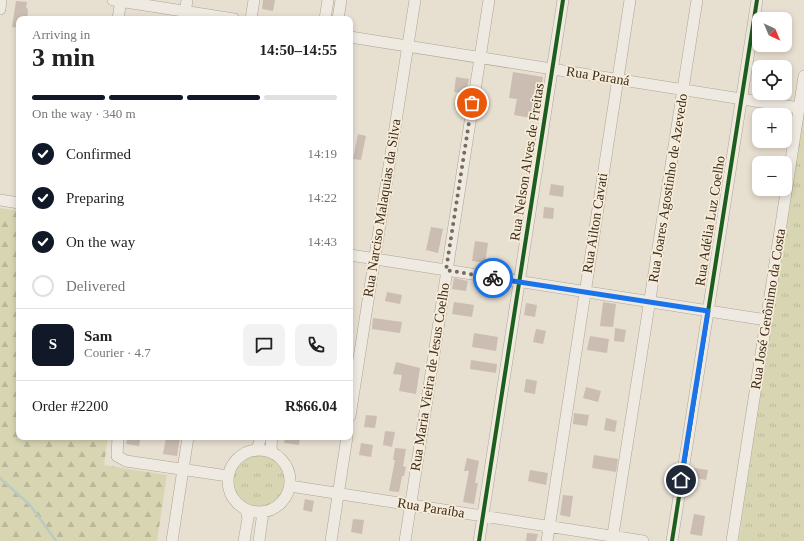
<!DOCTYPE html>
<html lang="en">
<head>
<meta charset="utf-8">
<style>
  :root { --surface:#fff; --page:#f2f2f2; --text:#222; --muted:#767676; --line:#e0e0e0; --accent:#111827 }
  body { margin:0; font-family:"Times New Roman",serif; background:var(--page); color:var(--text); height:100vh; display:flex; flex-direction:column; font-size:15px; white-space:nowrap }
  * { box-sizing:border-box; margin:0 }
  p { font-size:13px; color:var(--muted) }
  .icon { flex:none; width:22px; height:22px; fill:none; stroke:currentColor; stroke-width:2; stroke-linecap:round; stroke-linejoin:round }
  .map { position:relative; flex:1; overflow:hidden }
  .details { position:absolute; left:16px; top:16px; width:337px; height:424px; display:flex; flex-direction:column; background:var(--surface); border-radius:8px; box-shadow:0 2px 6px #0003 }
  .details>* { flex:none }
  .needle { width:26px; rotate:136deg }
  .tools { position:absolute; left:752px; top:12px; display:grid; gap:8px }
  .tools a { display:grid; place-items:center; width:40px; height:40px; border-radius:8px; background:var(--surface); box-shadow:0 2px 6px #0003; font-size:20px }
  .pin { position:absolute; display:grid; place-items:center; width:34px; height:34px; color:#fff; margin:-17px; border:2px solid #fff; border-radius:50%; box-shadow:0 1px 4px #0007 }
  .courier { position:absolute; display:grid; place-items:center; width:40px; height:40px; margin:-20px; border:3px solid #1a73e8; border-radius:50%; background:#fff; color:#222; box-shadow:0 1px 5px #0007 }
  .head em { font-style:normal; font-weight:600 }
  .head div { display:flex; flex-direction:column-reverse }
  .head { display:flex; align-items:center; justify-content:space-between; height:68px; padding:0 16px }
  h1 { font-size:26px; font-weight:600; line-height:30px }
  .bar { display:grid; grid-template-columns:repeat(4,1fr); gap:6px 4px; align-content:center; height:48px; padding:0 16px }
  .bar i { height:5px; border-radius:3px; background:var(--line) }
  .bar .selected { background:var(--accent) }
  .bar p { grid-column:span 4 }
  .line { display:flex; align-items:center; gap:10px; padding:0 16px; border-top:1px solid var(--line) }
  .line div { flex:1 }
  .round { display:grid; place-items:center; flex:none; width:42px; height:42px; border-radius:8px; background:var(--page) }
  ol { padding:0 16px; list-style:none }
  li { display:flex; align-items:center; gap:12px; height:44px }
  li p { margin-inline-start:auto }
  li .icon { padding:4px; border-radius:50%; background:var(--accent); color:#fff; stroke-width:4 }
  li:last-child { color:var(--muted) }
  li i { width:22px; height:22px; border:2px solid var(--line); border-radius:50% }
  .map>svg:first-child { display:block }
  .grass { fill:url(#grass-tufts) }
  .forest { fill:url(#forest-firs) }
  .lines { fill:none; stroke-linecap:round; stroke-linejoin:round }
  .stream { stroke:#bbcbc1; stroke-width:2.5 }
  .building { fill:#cbbdb1 }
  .minor-casing { stroke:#aca498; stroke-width:12 }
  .minor { stroke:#efeae1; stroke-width:11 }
  .cycleway-casing { stroke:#f7ecd7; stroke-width:6 }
  .cycleway { stroke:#1b5e20; stroke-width:4 }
  .done { stroke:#786b5d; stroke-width:4; stroke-dasharray:0 7.2 }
  .route { stroke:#1a73e8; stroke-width:5 }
  .labels { text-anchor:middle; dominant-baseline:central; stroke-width:3.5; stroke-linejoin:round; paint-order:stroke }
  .street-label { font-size:14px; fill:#3c2c1f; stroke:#f7ecd7 }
</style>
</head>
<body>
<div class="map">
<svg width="804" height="541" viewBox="0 0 804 541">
  <defs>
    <pattern id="grass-tufts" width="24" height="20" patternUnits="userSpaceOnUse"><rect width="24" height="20" fill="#d8d6b2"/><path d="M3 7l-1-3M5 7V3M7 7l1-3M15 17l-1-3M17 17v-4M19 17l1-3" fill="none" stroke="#bab899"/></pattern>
    <pattern id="forest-firs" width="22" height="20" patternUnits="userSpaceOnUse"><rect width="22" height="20" fill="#d8d6b2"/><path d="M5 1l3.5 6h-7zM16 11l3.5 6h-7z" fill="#bab899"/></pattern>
  </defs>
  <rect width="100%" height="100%" fill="#e7dfd0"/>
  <path class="grass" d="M 804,112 L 804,541 L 739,541 L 743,508 Z
    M233 482a27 27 0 1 1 54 0a27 27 0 1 1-54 0Z"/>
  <path class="forest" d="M 0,208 L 19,211 L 19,437 L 108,437 L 104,465 L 167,475 L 157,541 L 0,541 Z"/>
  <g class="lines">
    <path class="stream" d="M 0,478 L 30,505 L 56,541"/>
  </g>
  <path class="building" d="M 263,0 L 275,0 L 273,11 L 262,9 Z
    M 16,1 L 27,2 L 26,8 L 28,9 L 27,19 L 19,19 L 19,28 L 12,27 Z
    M 513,72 L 543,77 L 537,119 L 514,115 L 517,99 L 509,98 Z
    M 456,77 L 469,79 L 466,94 L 454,92 Z
    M 358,134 L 366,136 L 361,160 L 353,159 Z
    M 551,184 L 564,186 L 563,197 L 549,195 Z
    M 544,207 L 554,208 L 553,219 L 543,218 Z
    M 431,227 L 443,229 L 438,253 L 426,250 Z
    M 475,241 L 488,243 L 485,263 L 472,261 Z
    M 454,278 L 468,281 L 466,291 L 452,289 Z
    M 387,292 L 402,295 L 400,304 L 385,301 Z
    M 454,302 L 474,305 L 472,317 L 452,314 Z
    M 603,302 L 616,304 L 613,327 L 600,326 Z
    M 526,303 L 537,305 L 535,317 L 524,315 Z
    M 373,318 L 402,322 L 400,333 L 372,329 Z
    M 615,328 L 626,330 L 624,342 L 614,341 Z
    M 536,329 L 546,331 L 543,344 L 533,342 Z
    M 474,333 L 498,337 L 496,351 L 472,347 Z
    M 590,336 L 609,339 L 607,353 L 587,350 Z
    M 471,360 L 497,364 L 496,373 L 470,369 Z
    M 396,362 L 420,368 L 416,394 L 399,391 L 402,375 L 393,374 Z
    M 526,379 L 537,381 L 535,394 L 524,392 Z
    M 586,387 L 601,391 L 598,402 L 583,398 Z
    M 574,413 L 589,415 L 587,426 L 573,424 Z
    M 366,415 L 377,416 L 375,428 L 364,427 Z
    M 606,418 L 617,421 L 615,432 L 604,430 Z
    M 385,431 L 395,432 L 392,447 L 383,445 Z
    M 128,437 L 141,437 L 139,446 L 126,444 Z
    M 166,437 L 180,437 L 177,456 L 163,454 Z
    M 285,437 L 300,437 L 299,445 L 284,443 Z
    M 361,443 L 373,445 L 371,457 L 359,455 Z
    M 395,448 L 406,449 L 403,466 L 406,467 L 404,476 L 402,476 L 399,492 L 389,491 L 395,460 L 393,460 Z
    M 594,455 L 618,459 L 616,472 L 592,468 Z
    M 467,458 L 479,461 L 475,483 L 478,483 L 474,504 L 463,502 L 469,471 L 464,471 Z
    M 694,468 L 708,470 L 706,480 L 692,477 Z
    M 530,470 L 548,473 L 546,485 L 528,481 Z
    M 563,495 L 573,496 L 570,517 L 560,515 Z
    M 305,499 L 314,501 L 312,512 L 303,510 Z
    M 694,514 L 705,516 L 702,536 L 690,534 Z
    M 353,519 L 364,520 L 362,534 L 351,532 Z
    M 527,533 L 538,534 L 536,541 L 526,541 Z"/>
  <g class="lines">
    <g class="minor-casing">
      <path id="minor" d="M 113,0 L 234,19
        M 0,9 L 1,0
        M 118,19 L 121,0
        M 184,19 L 187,0
        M 251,19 L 254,0
        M 325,19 L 328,0
        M 338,19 L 341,0
        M 350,37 L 799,108
        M 0,200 L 19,203
        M 350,255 L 766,320
        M 350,416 L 415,0
        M 118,437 L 117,456 L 126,461 L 228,476
        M228 481a31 31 0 1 1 62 0a31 31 0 1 1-62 0Z
        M 257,450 L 261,437
        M 272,453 L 271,446 L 272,437
        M 290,486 L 643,541
        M 172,541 L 188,437
        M 244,541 L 248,518 L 246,510
        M 259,541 L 262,519 L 264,512
        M 331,541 L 347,437
        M 405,541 L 489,0
        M 479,541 L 563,0
        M 547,541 L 630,0
        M 612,541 L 697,0
        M 672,541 L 757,0
        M 732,541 L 804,76"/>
    </g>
    <use href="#minor" class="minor"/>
    <g class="cycleway-casing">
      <path id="cycleway" d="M 479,541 L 563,0
        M 672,541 L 757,0"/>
    </g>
    <use href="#cycleway" class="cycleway"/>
  </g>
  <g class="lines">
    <path class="done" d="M 472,103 L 446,270 L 493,278"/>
    <path class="route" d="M 493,278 L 708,311 L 681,480"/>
  </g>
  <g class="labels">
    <g class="street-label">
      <text transform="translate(598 76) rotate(9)">Rua Paraná</text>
      <text transform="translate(527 162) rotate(-81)">Rua Nelson Alves de Freitas</text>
      <text transform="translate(668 188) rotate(-81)">Rua Joares Agostinho de Azevedo</text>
      <text transform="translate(382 208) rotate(-81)">Rua Narciso Malaquias da Silva</text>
      <text transform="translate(710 221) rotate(-81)">Rua Adélia Luz Coelho</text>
      <text transform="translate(595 223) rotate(-81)">Rua Ailton Cavati</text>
      <text transform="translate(768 309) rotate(-81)">Rua José Gerônimo da Costa</text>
      <text transform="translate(430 377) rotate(-81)">Rua Maria Vieira de Jesus Coelho</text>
      <text transform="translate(431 508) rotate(9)">Rua Paraíba</text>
    </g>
  </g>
</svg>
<div class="tools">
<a><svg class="needle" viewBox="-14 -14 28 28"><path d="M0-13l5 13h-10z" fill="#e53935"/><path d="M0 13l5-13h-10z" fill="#767676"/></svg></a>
<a><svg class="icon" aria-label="locate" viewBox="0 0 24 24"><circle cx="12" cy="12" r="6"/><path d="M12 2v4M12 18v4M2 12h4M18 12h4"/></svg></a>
<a>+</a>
<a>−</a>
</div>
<div class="pin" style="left:472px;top:103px;background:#ea580c"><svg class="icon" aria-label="bag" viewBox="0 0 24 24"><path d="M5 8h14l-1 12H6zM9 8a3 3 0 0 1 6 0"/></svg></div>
<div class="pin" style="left:681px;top:480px;background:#1f2937"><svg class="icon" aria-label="home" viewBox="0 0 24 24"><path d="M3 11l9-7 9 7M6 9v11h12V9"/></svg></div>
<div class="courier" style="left:493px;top:278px"><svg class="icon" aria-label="bike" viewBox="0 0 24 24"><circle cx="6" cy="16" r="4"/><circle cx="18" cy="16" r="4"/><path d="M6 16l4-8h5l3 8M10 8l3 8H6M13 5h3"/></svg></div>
<section class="details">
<div class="head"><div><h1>3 min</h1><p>Arriving in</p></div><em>14:50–14:55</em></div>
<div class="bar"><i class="selected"></i><i class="selected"></i><i class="selected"></i><i></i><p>On the way · 340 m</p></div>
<ol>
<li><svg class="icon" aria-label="check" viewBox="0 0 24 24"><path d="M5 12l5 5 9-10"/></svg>Confirmed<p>14:19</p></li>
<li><svg class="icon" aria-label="check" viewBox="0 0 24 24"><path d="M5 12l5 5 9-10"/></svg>Preparing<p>14:22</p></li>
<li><svg class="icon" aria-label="check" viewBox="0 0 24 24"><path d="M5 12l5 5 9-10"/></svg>On the way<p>14:43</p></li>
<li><i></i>Delivered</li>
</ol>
<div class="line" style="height:72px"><b class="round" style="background:var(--accent);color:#fff">S</b><div><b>Sam</b><p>Courier · 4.7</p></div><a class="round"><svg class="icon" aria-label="chat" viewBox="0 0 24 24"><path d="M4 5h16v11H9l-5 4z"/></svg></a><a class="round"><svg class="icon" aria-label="phone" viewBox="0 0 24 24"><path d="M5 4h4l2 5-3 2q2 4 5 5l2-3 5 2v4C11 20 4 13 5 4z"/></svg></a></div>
<div class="line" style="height:52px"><div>Order #2200</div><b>R$66.04</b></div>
</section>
</div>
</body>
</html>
